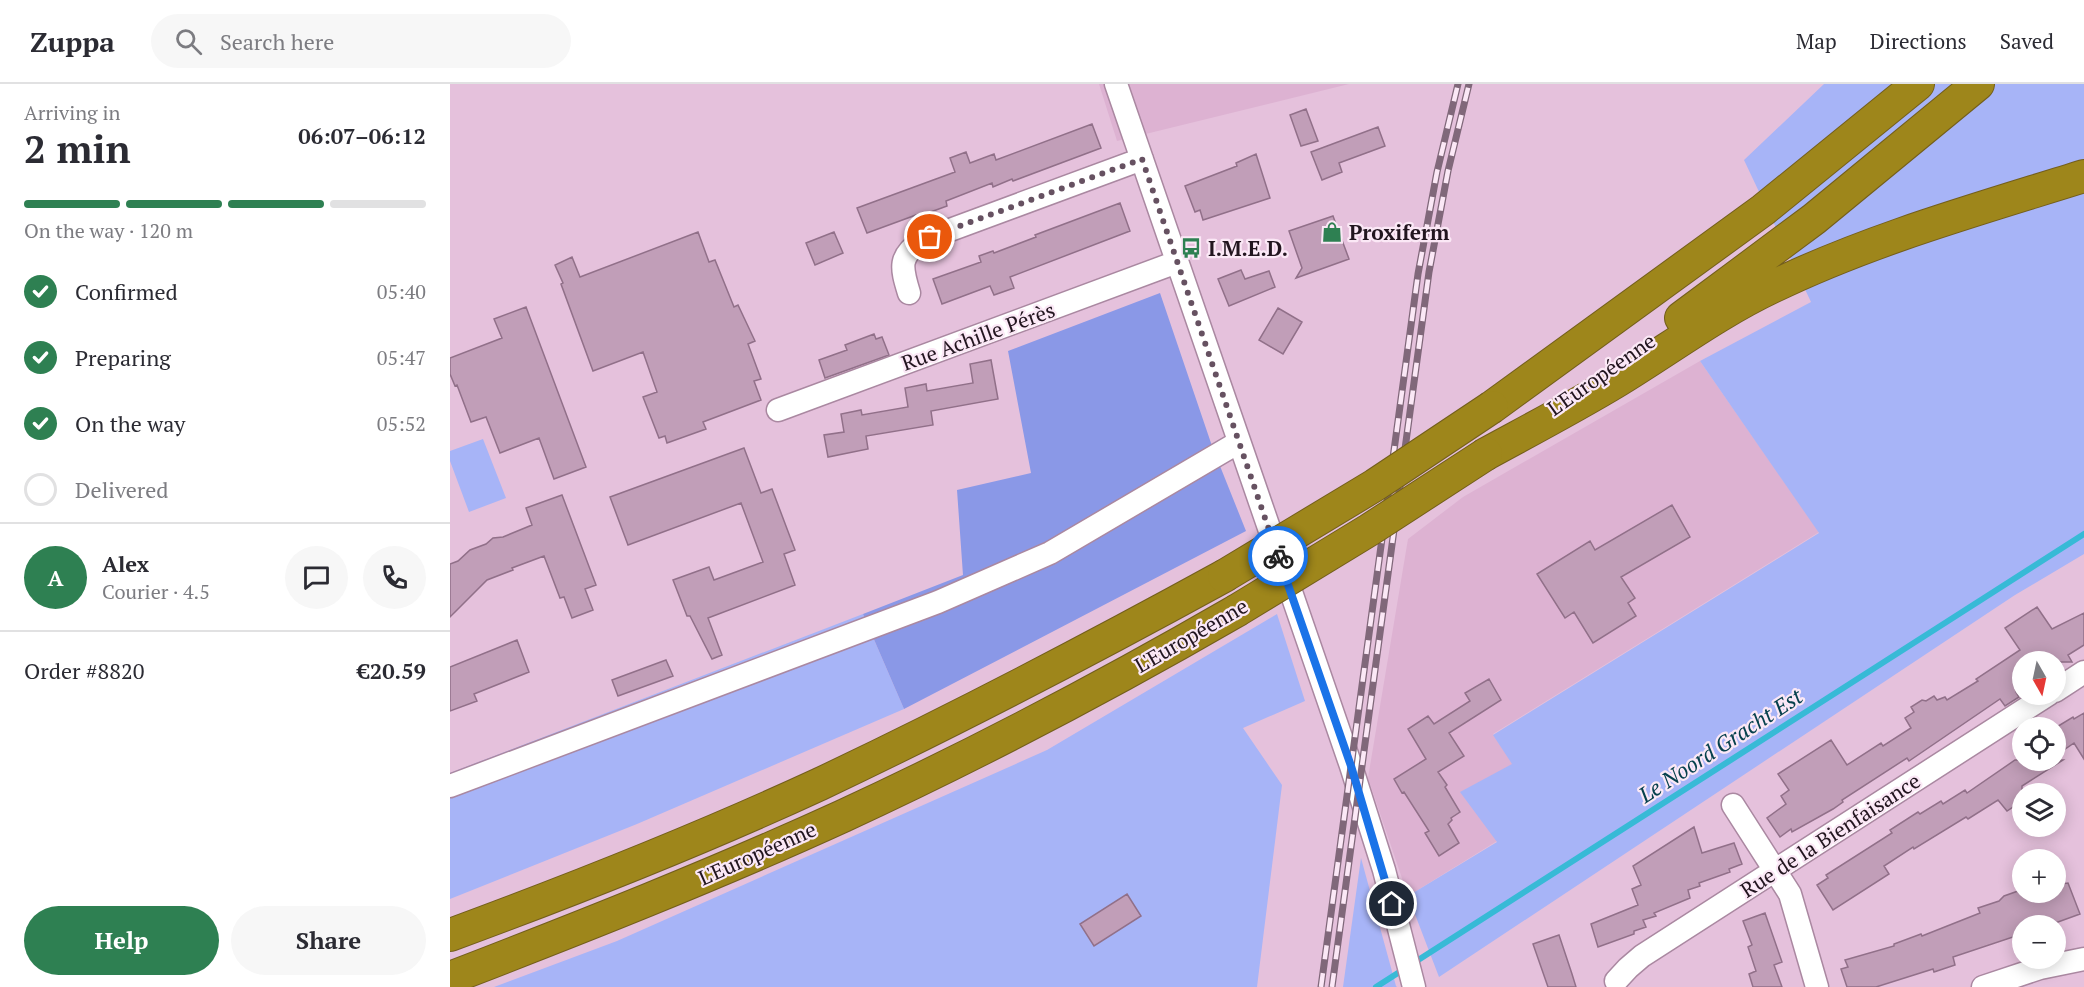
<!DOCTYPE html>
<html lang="en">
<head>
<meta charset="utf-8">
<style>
  :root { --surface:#fff; --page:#f7f7f7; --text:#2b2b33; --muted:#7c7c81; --line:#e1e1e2; --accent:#2e8052 }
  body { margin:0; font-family:"PT Serif",serif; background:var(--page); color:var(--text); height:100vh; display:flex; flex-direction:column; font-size:22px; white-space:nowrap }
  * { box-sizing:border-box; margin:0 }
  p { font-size:20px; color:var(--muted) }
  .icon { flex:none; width:33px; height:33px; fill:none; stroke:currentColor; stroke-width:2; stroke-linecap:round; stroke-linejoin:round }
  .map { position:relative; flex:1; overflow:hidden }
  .details { display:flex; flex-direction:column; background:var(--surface); width:450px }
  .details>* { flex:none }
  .needle { width:39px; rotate:171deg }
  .fabs { position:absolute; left:1562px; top:567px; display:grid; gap:12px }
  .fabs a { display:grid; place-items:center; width:54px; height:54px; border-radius:50%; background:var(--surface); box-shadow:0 3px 15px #0003; font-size:30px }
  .pin { position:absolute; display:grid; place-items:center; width:51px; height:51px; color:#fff; margin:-26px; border:3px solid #fff; border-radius:50%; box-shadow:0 2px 6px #0007 }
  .courier { position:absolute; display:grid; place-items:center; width:60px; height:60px; margin:-30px; border:4px solid #1a73e8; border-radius:50%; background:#fff; color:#222; box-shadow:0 2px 8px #0007 }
  .head em { font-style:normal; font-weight:700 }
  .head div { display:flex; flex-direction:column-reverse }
  .head { display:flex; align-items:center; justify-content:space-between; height:102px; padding:0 24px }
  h1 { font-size:39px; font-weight:700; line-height:45px }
  .bar { display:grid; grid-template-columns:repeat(4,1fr); gap:9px 6px; align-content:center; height:72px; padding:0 24px }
  .bar i { height:8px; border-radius:4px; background:var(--line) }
  .bar .on { background:var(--accent) }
  .bar p { grid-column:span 4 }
  .line { display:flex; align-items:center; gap:15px; padding:0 24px; border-top:2px solid var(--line) }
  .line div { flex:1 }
  .round { display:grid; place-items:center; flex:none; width:63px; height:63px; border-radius:32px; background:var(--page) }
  ol { padding:0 24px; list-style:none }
  li { display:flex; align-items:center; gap:18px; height:66px }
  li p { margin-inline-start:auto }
  li .icon { padding:6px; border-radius:50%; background:var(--accent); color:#fff; stroke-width:4 }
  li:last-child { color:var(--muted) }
  li i { width:33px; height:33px; border:3px solid var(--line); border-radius:50% }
  .button { display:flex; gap:12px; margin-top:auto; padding:12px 24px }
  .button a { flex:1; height:69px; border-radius:36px; background:var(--accent); color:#fff; font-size:24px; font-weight:700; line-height:69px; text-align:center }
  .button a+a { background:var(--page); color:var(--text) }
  header { display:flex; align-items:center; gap:36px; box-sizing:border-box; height:84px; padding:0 30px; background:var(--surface); border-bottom:2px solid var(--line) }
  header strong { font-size:28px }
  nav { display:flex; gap:33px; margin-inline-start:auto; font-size:21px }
  .search { width:420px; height:54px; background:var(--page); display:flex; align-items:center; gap:15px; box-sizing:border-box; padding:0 21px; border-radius:33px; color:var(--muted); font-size:22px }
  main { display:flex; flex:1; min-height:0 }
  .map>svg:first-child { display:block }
  .built { fill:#ddb2d2 }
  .green { fill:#a7b4f7 }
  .forest { fill:#8a98e7 }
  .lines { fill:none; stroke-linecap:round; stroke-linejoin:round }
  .stream { stroke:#37bad6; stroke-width:6 }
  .building { fill:#c19eb8; stroke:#917089; stroke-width:1.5 }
  .minor-casing { stroke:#aa88a1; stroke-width:25 }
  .highway-casing { stroke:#735e1c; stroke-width:34 }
  .minor { stroke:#fff; stroke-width:22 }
  .highway { stroke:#9e861b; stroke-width:32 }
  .rail-casing { stroke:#80687a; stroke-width:7 }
  .rail { stroke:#fbe8f6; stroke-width:4.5; stroke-dasharray:14; stroke-linecap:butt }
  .highway-bridge-casing { stroke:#735e1c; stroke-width:34; stroke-linecap:butt }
  .highway-bridge { stroke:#9e861b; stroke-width:32 }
  .done { stroke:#665161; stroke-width:6; stroke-dasharray:0 10.8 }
  .route { stroke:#1a73e8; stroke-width:8 }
  .labels { text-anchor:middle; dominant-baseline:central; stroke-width:4.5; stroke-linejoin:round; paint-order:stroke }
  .poi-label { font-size:21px; font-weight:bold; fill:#22151f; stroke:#fbe8f6; text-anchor:start }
  .street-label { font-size:21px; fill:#22151f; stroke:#fbe8f6 }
  .water-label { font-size:22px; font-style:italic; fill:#06414d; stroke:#fbe8f6 }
</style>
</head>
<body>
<header>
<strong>Zuppa</strong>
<div class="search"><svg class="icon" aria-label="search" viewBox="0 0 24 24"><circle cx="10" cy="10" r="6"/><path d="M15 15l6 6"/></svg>Search here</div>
<nav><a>Map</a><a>Directions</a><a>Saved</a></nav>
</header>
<main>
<section class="details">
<div class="head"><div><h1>2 min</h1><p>Arriving in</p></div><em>06:07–06:12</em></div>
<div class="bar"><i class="on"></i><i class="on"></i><i class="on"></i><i></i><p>On the way · 120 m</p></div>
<ol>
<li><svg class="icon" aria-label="check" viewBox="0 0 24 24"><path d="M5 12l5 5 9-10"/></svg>Confirmed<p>05:40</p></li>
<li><svg class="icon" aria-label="check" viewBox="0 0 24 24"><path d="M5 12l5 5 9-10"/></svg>Preparing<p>05:47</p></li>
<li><svg class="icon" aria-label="check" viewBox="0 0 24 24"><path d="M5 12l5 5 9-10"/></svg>On the way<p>05:52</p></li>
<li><i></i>Delivered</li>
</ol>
<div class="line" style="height:108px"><b class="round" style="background:var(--accent);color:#fff">A</b><div><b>Alex</b><p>Courier · 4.5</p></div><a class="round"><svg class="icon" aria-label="chat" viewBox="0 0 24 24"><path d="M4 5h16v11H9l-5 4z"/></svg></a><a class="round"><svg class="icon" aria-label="phone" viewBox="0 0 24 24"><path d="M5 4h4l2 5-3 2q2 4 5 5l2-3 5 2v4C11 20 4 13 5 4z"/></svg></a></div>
<div class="line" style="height:78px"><div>Order #8820</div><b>€20.59</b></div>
<div class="button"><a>Help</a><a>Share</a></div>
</section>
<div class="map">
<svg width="1634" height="903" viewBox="0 0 1634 903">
  <rect width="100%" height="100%" fill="#e5c1dc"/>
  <path class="built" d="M 649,0 L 899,0 L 667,57 Z
    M 1250,277 L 1369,448 L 1043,650 L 1063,680 L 1047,757 L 958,812 L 918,694 L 958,455 L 1013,413 Z"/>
  <path class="green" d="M 1374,0 L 1634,0 L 1634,470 L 1565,511 L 989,893 L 958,812 L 1047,758 L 1010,708 L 1062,680 L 1043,651 L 1369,449 L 1250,277 L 1361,218 L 1294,76 Z
    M 33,355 L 56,414 L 19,428 L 0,377 L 0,367 Z
    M 413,530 L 454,625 L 187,740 L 0,815 L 0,689 Z
    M 827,530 L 855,617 L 793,644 L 832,701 L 807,903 L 44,903 L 167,857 L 597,666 Z
    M 911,774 L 946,902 L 947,903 L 893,903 Z"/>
  <path class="forest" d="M 710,209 L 762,362 L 796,447 L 454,625 L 413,530 L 513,491 L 507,406 L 581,389 L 558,267 Z"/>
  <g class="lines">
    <path class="stream" d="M 926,903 L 1634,450"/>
  </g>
  <path class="building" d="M 856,25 L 868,57 L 851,62 L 840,31 Z
    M 642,40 L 651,64 L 563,97 L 562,95 L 543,103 L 542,99 L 496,117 L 497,122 L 467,133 L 466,131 L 417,149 L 407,124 L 505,88 L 500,74 L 516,68 L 520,79 L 544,70 L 546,76 Z
    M 928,43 L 935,62 L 889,79 L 892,88 L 872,96 L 861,68 Z
    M 806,70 L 820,114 L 753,136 L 750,126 L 745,128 L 735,102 L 787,82 L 786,79 Z
    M 670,119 L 680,147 L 560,193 L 564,204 L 544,211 L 540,202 L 492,220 L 483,195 L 531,178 L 529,172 L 543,167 L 544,169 L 586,153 L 585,151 Z
    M 883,132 L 899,175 L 846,194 L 852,184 L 839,147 Z
    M 248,148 L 259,178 L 265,176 L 284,223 L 288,221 L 305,257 L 298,260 L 311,295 L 304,297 L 311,316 L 253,338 L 256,345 L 217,359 L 215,352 L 209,354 L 193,313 L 207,308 L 193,268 L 143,287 L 111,200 L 113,199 L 105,181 L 122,173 L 130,193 Z
    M 384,148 L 393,169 L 365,181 L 356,159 Z
    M 791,186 L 795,195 L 819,187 L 825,203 L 779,222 L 768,195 Z
    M 76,223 L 136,383 L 104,395 L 89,354 L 50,369 L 36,333 L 21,338 L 7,301 L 5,302 L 0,290 L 0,274 L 52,254 L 44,235 Z
    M 828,224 L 852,238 L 833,270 L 809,256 Z
    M 424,250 L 426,255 L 432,253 L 439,271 L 375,294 L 369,276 L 397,266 L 395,261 Z
    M 541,276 L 548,315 L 481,327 L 483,341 L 416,352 L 418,365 L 378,373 L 374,351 L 394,348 L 391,330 L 411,326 L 412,331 L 458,323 L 455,304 L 476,300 L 477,307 L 523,299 L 520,280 Z
    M 294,364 L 311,409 L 322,405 L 345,466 L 334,470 L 345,501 L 258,534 L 272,571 L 262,575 L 240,532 L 237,532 L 223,496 L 259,483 L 264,496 L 313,478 L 291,419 L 178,461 L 160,413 Z
    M 112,411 L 146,501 L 135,505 L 143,526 L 122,534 L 114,513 L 110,514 L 94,472 L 62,484 L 63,486 L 37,496 L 0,533 L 0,480 L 8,477 L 20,466 L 36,460 L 43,454 L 53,453 L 82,441 L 76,424 Z
    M 1222,421 L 1240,453 L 1171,493 L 1185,514 L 1178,519 L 1186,532 L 1143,559 L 1124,528 L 1115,534 L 1087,490 L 1140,457 L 1145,466 Z
    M 1587,523 L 1602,545 L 1634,529 L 1634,561 L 1618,571 L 1622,578 L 1572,578 L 1572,604 L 1566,608 L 1569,613 L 1555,622 L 1550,615 L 1459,677 L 1457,674 L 1392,716 L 1393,718 L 1383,725 L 1342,748 L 1341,745 L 1330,753 L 1317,734 L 1336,720 L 1331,712 L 1339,706 L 1328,690 L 1381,656 L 1397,681 L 1431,659 L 1433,662 L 1461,644 L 1455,634 L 1464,628 L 1461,623 L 1472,616 L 1476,617 L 1484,612 L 1487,616 L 1495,613 L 1497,616 L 1528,597 L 1526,595 L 1570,566 L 1555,544 Z
    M 67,556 L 79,588 L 24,610 L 27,617 L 0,627 L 0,583 Z
    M 216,576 L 223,592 L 168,612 L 162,596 Z
    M 1039,595 L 1051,616 L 999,649 L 1014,672 L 988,688 L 997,701 L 995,703 L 1010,728 L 1001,734 L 1002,736 L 998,740 L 1009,759 L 989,772 L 975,749 L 979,747 L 954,708 L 952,709 L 944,695 L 976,675 L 958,645 L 978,632 L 984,640 L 1020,617 L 1015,609 Z
    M 1634,629 L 1634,675 L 1624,659 L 1605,672 L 1605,644 L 1623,633 L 1624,635 Z
    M 1565,676 L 1613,676 L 1572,702 L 1572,717 L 1557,727 L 1548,716 L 1518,735 L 1516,733 L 1464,765 L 1463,763 L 1434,782 L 1439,790 L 1383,826 L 1367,801 L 1378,794 L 1376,791 L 1442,749 L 1440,746 L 1468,728 L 1470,730 L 1491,717 L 1493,720 L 1515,706 L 1517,709 Z
    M 1244,743 L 1252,769 L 1284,759 L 1292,780 L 1279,785 L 1280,788 L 1249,799 L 1250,802 L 1238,806 L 1240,814 L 1204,829 L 1206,832 L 1193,836 L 1196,843 L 1184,847 L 1184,850 L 1148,863 L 1141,840 L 1188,821 L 1182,805 L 1191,801 L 1183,782 Z
    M 1618,799 L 1630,830 L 1597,842 L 1572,842 L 1572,850 L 1503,873 L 1505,881 L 1484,888 L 1483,885 L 1426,903 L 1397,903 L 1391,885 L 1398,883 L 1395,876 L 1444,862 L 1444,860 L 1471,850 L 1472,852 L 1530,829 L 1528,824 L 1549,817 L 1554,812 L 1571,806 L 1572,808 L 1605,808 L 1605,801 Z
    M 677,810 L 691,832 L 644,862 L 630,840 Z
    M 1315,829 L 1332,878 L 1324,881 L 1332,903 L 1303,903 L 1299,890 L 1306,887 L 1298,863 L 1302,861 L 1293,837 Z
    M 1109,851 L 1122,890 L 1126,903 L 1098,903 L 1083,860 Z"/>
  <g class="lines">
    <g class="minor-casing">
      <path id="minor" d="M 666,0 L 901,682 L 934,786 L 964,903
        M 459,209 C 451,183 448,172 473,156 L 692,75
        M 328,326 L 727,178
        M 1605,607 L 1634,588
        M 0,702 L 488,518 L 600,469 L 789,358
        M 1283,721 L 1340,810 L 1367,903
        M 1166,897 L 1178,884 L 1192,872 L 1599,610
        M 1533,903 L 1590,884 L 1634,875"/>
    </g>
    <g class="highway-casing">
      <path id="highway" d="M 1231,234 L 1364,135 L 1528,0
        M 1042,323 L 1313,126 L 1468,0
        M 1036,370 C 1080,346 1124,323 1167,297 C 1218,266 1267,229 1322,203 C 1421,155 1529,125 1634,92
        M 0,851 C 125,805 249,756 370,700 C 507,635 641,565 774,492
        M 0,894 C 132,843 264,791 393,732 C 527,670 658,601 786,527"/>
    </g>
    <use href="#minor" class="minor"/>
    <use href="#highway" class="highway"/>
    <g class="rail-casing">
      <path id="rail" d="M 871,903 L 968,190 L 987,88 L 1008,0
        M 882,903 L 979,188 L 998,87 L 1019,0"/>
    </g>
    <use href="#rail" class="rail"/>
    <g class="highway-bridge-casing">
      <path id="highway-bridge" d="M 774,492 L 925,401 L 1042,323
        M 786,527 L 919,446 L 1036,370"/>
    </g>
    <use href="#highway-bridge" class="highway-bridge"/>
  </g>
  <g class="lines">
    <path class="done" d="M 480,153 L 692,75 L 828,472"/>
    <path class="route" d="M 828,472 L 901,682 L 942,820"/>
  </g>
  <defs>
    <g id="shop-bare" transform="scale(1.62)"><path d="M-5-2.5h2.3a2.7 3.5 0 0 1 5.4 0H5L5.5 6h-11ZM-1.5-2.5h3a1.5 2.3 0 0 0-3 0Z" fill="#2e8052" stroke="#fbe8f6" stroke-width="2.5" paint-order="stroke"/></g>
    <g id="bus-bare" transform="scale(1.62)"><path d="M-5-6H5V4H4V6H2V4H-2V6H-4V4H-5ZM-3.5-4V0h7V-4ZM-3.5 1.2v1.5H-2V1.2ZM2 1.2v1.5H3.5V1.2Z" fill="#2e8052" stroke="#fbe8f6" stroke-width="2.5" paint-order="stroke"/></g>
  </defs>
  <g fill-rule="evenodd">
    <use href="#shop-bare" x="882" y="148"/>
    <use href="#bus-bare" x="741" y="164"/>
  </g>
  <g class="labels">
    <g class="poi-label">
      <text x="899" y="148">Proxiferm</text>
      <text x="758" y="164">I.M.E.D.</text>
    </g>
    <g class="street-label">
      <text transform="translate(528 252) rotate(-20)">Rue Achille Pérès</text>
      <text transform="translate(1151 290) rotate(-35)">L'Européenne</text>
      <text transform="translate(741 551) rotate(-30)">L'Européenne</text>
      <text transform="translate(1380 751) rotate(-33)">Rue de la Bienfaisance</text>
      <text transform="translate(307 769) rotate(-24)">L'Européenne</text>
    </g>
    <g class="water-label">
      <text transform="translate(1270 661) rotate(-33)">Le Noord Gracht Est</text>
    </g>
  </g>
</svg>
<div class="fabs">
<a><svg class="needle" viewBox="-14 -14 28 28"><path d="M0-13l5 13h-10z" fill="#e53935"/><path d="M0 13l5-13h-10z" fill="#7c7c81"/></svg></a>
<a><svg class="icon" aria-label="locate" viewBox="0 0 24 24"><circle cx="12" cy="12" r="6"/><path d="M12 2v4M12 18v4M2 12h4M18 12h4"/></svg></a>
<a><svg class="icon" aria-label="layers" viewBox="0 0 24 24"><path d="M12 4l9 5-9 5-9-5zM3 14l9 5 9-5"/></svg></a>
<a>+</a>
<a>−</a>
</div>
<div class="pin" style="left:480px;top:153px;background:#ea580c"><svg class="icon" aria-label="bag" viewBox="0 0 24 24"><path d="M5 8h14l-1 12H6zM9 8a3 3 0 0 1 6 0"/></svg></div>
<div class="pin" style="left:942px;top:820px;background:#1f2937"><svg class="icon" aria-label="home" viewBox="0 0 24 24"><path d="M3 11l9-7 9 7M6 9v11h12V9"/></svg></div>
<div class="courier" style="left:828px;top:472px"><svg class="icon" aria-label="bike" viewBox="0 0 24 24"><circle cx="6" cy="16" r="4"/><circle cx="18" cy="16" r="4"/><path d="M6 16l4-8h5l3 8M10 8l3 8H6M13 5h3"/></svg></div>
</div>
</main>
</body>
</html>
